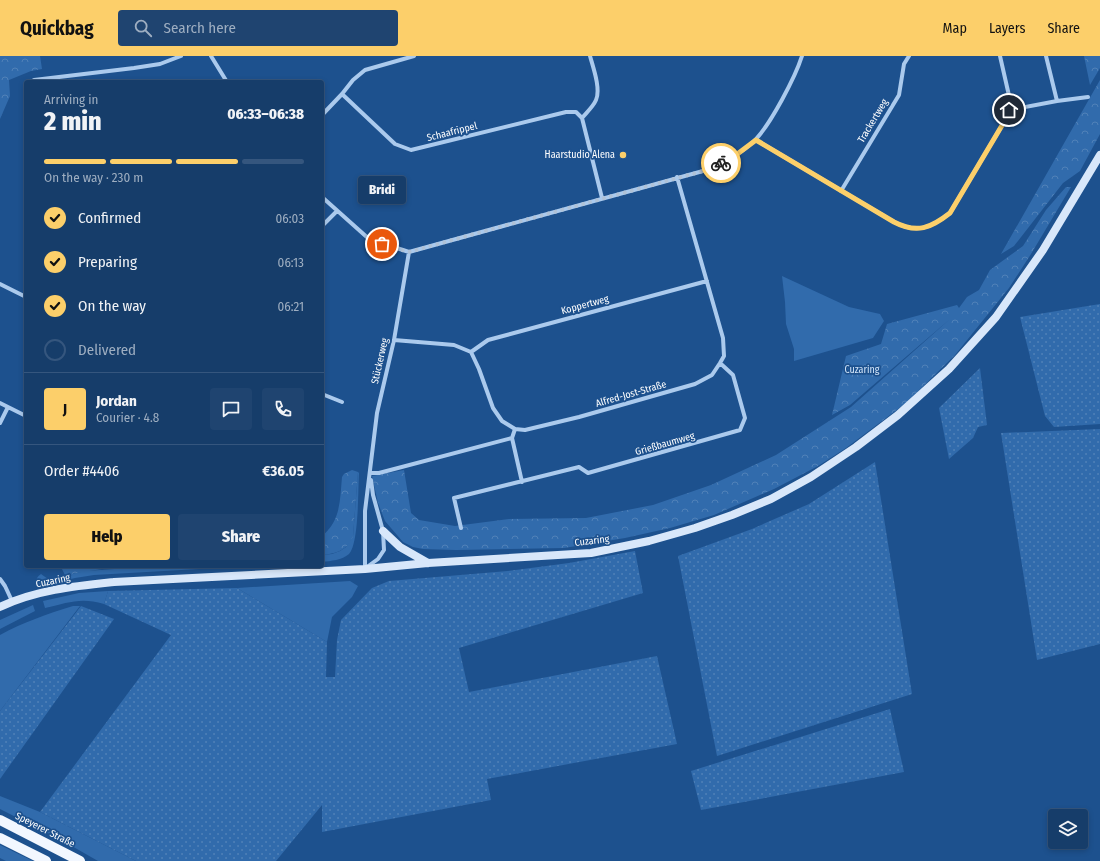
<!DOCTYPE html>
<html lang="en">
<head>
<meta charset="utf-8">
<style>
  :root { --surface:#163d6a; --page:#1f4470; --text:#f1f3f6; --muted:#9eaec1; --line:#35567e; --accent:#fccf6a }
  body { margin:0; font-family:"Fira Sans Condensed",sans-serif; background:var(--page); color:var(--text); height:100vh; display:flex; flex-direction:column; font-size:15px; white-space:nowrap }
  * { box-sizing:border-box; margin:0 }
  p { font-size:13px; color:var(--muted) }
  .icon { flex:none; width:22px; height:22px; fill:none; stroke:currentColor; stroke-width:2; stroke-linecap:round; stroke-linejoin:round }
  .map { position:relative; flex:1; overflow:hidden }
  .side { position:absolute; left:24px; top:24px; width:300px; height:488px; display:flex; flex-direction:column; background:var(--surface); border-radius:4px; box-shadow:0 2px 6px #0003,0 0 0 1px var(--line) }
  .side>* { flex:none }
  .tools { position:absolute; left:1048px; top:753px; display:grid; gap:8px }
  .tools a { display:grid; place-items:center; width:40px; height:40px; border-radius:4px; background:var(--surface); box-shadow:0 2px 6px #0003,0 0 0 1px var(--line); font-size:20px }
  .pin { position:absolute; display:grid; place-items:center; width:34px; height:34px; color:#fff; margin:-17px; border:2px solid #fff; border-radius:50%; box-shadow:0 1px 4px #0007 }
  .courier { position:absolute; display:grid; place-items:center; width:40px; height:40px; margin:-20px; border:3px solid #fccf6a; border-radius:50%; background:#fff; color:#222; box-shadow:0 1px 5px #0007 }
  .bubble { position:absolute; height:28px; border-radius:4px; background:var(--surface); box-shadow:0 2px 6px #0003,0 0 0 1px var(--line); font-size:13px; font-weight:800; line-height:28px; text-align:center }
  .overview em { font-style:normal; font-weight:800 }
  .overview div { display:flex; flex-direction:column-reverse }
  .overview { display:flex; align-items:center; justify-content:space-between; height:68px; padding:0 20px }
  h1 { font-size:26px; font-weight:800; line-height:30px }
  .bar { display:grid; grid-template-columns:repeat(4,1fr); gap:6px 4px; align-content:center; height:48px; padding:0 20px }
  .bar i { height:5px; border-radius:3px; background:var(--line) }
  .bar .selected { background:var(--accent) }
  .bar p { grid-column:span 4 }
  .line { display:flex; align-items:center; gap:10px; padding:0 20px; border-top:1px solid var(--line) }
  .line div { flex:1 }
  .round { display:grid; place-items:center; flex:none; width:42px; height:42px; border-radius:4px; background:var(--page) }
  ol { padding:0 20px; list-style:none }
  li { display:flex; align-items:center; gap:12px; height:44px }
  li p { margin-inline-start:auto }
  li .icon { padding:4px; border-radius:50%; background:var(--accent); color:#111; stroke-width:4 }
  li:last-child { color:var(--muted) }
  li i { width:22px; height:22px; border:2px solid var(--line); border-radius:50% }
  .action { display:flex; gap:8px; margin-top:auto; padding:8px 20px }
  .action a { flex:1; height:46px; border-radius:4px; background:var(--accent); color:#111; font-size:16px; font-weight:800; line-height:46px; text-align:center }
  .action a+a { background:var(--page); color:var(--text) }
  header { display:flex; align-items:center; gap:24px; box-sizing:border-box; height:56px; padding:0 20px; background:var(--accent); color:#111 }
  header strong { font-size:19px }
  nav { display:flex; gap:22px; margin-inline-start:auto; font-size:14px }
  .search { width:280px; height:36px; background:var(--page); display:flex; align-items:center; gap:10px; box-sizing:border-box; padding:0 14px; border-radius:4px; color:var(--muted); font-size:15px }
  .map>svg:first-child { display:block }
  .grass { fill:#316bac }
  .forest { fill:url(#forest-crowns) }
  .garden { fill:url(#garden-dots) }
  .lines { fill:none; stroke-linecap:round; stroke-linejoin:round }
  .street { stroke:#abcaed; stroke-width:4 }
  .secondary { stroke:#d8e7fa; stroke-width:8 }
  .primary { stroke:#f2f7ff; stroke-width:10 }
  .done { stroke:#b0c2d7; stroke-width:4; stroke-dasharray:0 7.2 }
  .route { stroke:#fccf6a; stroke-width:5 }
  .poi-dot { fill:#fccf6a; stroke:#1d518e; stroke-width:1.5 }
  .labels { text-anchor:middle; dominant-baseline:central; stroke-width:3.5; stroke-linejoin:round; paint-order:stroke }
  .street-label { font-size:10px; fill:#fff; stroke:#1d518e }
  .poi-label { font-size:10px; fill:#fff; stroke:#1d518e; text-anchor:end }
  .park-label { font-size:10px; fill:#d1e4f9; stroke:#1d518e }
</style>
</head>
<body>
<header>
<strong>Quickbag</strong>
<div class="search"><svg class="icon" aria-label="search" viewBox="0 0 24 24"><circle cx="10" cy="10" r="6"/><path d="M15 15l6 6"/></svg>Search here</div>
<nav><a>Map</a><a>Layers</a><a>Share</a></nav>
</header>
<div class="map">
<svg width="1100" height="805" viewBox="0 0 1100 805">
  <defs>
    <pattern id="forest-crowns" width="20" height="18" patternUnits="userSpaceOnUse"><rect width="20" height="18" fill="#316bac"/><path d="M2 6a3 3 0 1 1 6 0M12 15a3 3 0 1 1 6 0" fill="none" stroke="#5081b8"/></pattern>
    <pattern id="garden-dots" width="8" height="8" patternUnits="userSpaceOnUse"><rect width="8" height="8" fill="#316bac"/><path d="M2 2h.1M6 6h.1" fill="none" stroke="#5081b8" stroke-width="1.8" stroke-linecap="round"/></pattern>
  </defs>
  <rect width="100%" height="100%" fill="#1d518e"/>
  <path class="grass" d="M 782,220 L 849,251 L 880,258 L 884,265 L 873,282 L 794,305 L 794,293 L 786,268 L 785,246 Z
    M 358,416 L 359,417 C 358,433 359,488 349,498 C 342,504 331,505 322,506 L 322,499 L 332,498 L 340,495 L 346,491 L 353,480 Z
    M 157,510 L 252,510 L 94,519 L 75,522 L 37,531 C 35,526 36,521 41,518 L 48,523 L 85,515 Z
    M 350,525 L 358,530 L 352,541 L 332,561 L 327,586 L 237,532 Z
    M 108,535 L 104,548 C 80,541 68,547 45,552 L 43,545 L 79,537 Z
    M 33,549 L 35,555 L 0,573 L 0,564 Z
    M 73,550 L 80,550 L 0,655 L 0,579 C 24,566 47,558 73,550 Z
    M 0,740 L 40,756 L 136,805 L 98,805 L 63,785 L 0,753 Z
    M 0,789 L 33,805 L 6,805 L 0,802 Z"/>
  <path class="forest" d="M 0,0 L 40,0 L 42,13 L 31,15 L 9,24 L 10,40 L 0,63 Z
    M 1084,0 L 1100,0 L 1100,12 L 1090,29 Z
    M 1100,24 L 1100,78 L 1080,115 L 1063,127 L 1014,190 L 1001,198 Z
    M 1066,131 L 1071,131 L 1031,198 L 1009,232 L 955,299 L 906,347 L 846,392 L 818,410 L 774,433 L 714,459 L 670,472 L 625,482 L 564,492 L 456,494 L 423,493 L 413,491 L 403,486 L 385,465 L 378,447 L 372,420 L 404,414 L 411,457 L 419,464 L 455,470 L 509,463 L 586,462 L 653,449 L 711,429 L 776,399 L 851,351 L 950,263 L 850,349 L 832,359 L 846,300 L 881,288 L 887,268 L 957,249 L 959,252 L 967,241 L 979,234 L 990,214 L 1023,190 L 1046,154 Z
    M 352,414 L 358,416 L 353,480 C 348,494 335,498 322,499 L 322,480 C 341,465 340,443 342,421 L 344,418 Z
    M 68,510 L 157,510 L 102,513 L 65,519 L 62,513 Z"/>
  <path class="garden" d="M 1100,248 L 1100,368 L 1054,371 L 1045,360 L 1020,261 Z
    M 980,312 L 987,369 L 978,371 L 973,382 L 949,403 L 939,352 Z
    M 1100,373 L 1100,588 L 1037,604 L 1001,377 Z
    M 875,406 L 912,638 L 717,700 L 678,500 L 752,473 L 809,448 Z
    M 635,495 L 643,537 L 459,592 L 469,636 L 657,600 L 677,688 L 487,723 L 491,744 L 322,776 L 322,749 L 276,805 L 136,805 L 40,756 L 171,579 L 104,548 L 108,535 L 237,532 L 327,586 L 326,621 L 335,621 L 337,584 L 341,564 L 372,532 L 389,525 L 508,515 L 569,507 Z
    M 81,550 L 114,563 L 0,723 L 0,655 Z
    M 890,653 L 904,716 L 701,754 L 691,715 Z"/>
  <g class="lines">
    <path class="street" d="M 211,0 L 227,26
      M 590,0 C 593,11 601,33 596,44 C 593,51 586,57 582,62 L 602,142
      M 34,24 L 134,12 L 160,8 L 181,0
      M 342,38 L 395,88 L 411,94 L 566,56 L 576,56 L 582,62
      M 1057,45 L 1088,41
      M 1009,54 L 1057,45 L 1046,0
      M 322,59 L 342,38 L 353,24 L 365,14 L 414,0
      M 756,84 L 894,166 C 917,178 931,172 950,157 L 1007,61 L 1010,44 L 1000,0
      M 841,135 L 899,39 L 904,8 L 909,0
      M 322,141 L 369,183 L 409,196 L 703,115 C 722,107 742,98 756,83 C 771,67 795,22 802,0
      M 322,170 L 337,155
      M 0,228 L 26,241
      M 394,284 L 454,289 L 471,296 L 479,313 L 493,352 L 502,365 L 515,373 L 525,374 L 579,361 L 695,328 L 712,319 L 720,307 L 724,300 L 723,282 L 677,121
      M 471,296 L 488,284 L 707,225
      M 322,338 L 342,346
      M 0,347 L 26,360
      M 0,367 L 8,351
      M 515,373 L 512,382 L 522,426
      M 370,417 L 379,417 L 512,382
      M 461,472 L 454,442 L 579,411 L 588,417 L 740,374 L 745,362 L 733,319 L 720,307
      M 367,511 L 378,503 L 384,494 L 383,475 L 373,439 L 371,424
      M 365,513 L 365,455 L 377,357 L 394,284 L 409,196
      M 0,523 L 5,530 L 12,545"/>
    <path class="secondary" d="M 383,475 L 400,491 L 428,507
      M 0,551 C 35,534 76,530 114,526 L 365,513 L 428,507 L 591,497 L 649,485 L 695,472 L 732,459 L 771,443 L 811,421 L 856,391 L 898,359 L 949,313 L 996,261 L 1043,194 L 1100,99"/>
    <path class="primary" d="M 0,764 L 80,805
      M 0,782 L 46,805"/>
  </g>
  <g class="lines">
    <path class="done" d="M 382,188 L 409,196 L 703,115 L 721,107"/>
    <path class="route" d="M 721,107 L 732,102 L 756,84 L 894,166 C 917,178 931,172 950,157 L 1007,61 L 1009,54"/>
  </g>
  <circle class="poi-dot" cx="623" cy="99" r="4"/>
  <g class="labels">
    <g class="street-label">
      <text transform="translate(873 65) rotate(-59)">Trackertweg</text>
      <text transform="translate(452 76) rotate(-14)">Schaafrippel</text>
      <text transform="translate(585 249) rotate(-15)">Koppertweg</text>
      <text transform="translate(380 305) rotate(-77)">Stückerweg</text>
      <text transform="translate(631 338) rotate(-16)">Alfred-Jost-Straße</text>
      <text transform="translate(665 388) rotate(-16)">Grießbaumweg</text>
      <text transform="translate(592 485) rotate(-7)">Cuzaring</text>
      <text transform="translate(53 525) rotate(-12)">Cuzaring</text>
      <text transform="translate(45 774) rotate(27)">Speyerer Straße</text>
    </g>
    <g class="poi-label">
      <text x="615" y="99">Haarstudio Alena</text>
    </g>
    <g class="park-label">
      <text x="862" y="314">Cuzaring</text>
    </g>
  </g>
</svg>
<div class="tools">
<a><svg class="icon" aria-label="layers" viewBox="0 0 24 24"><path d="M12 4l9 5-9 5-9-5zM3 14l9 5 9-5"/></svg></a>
</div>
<div class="pin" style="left:382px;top:188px;background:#ea580c"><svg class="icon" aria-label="bag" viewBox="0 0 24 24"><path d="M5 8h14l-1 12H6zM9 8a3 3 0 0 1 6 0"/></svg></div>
<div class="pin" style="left:1009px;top:54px;background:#1f2937"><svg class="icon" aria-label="home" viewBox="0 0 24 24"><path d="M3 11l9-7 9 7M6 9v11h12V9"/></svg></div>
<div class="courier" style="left:721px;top:107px"><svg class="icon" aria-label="bike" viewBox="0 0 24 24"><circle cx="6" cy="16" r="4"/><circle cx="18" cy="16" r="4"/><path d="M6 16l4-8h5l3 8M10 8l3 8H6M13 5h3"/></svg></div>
<div class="bubble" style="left:358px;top:120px;width:48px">Bridi</div>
<section class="side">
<div class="overview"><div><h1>2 min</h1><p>Arriving in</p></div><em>06:33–06:38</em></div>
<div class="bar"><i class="selected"></i><i class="selected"></i><i class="selected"></i><i></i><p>On the way · 230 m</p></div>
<ol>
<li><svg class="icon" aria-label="check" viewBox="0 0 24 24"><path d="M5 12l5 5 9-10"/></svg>Confirmed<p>06:03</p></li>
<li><svg class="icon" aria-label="check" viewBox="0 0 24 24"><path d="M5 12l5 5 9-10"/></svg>Preparing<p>06:13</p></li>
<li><svg class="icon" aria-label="check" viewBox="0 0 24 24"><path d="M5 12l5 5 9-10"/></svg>On the way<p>06:21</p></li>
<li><i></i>Delivered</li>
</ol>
<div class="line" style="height:72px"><b class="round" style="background:var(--accent);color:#111">J</b><div><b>Jordan</b><p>Courier · 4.8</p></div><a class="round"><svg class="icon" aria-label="chat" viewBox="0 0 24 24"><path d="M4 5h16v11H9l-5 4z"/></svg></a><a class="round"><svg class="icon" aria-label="phone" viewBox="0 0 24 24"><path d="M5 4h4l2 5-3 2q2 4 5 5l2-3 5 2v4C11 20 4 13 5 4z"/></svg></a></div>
<div class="line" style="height:52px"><div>Order #4406</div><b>€36.05</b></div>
<div class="action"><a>Help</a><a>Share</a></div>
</section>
</div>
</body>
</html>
